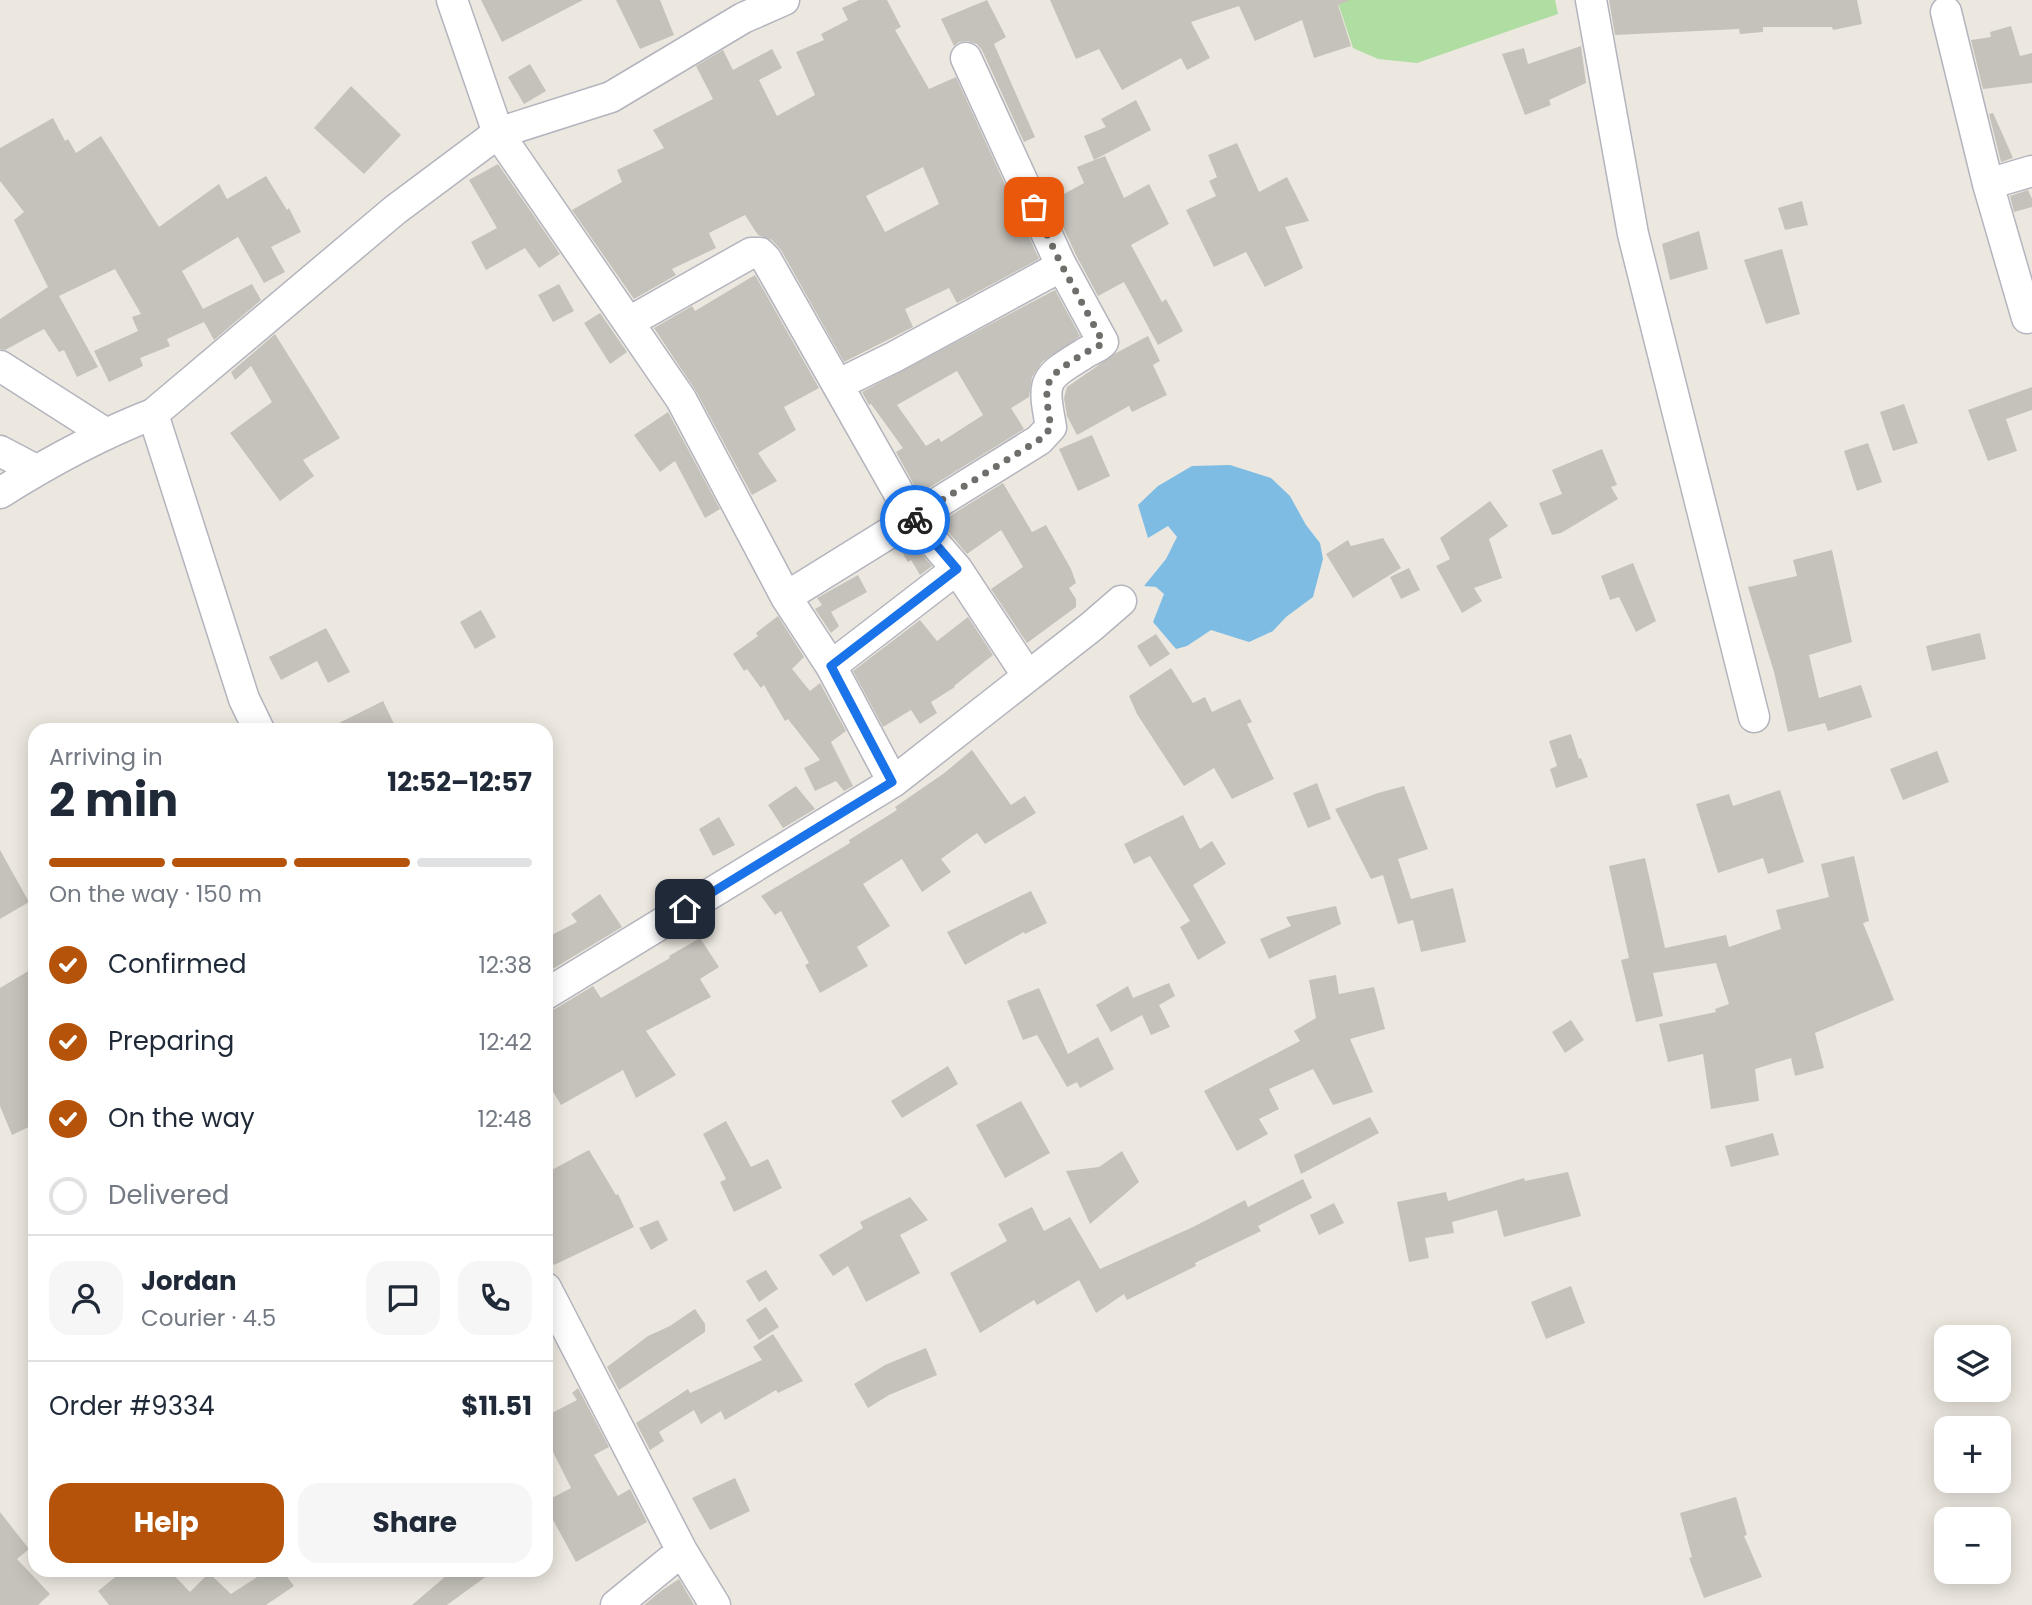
<!DOCTYPE html>
<html lang="en">
<head>
<meta charset="utf-8">
<style>
  :root { --surface:#fff; --page:#f6f6f7; --text:#1f2937; --muted:#747a83; --line:#e0e1e3; --accent:#b45309 }
  body { margin:0; font-family:Poppins,sans-serif; background:var(--page); color:var(--text); height:100vh; display:flex; flex-direction:column; font-size:26px; white-space:nowrap }
  * { box-sizing:border-box; margin:0 }
  p { font-size:23px; color:var(--muted) }
  .icon { flex:none; width:38px; height:38px; fill:none; stroke:currentColor; stroke-width:2; stroke-linecap:round; stroke-linejoin:round }
  .map { position:relative; flex:1; overflow:hidden }
  .details { position:absolute; left:28px; top:723px; width:525px; height:854px; display:flex; flex-direction:column; background:var(--surface); border-radius:21px; box-shadow:0 4px 18px #0003 }
  .details>* { flex:none }
  .fabs { position:absolute; left:1934px; top:1325px; display:grid; gap:14px }
  .fabs a { display:grid; place-items:center; width:77px; height:77px; border-radius:14px; background:var(--surface); box-shadow:0 4px 18px #0003; font-size:35px }
  .pin { position:absolute; display:grid; place-items:center; width:60px; height:60px; color:#fff; margin:-30px; border-radius:14px; box-shadow:0 4px 10px #0006 }
  .courier { position:absolute; display:grid; place-items:center; width:70px; height:70px; margin:-35px; border:5px solid #1a73e8; border-radius:50%; background:#fff; color:#222; box-shadow:0 2px 9px #0007 }
  .summary em { font-style:normal; font-weight:700 }
  .summary div { display:flex; flex-direction:column-reverse }
  .summary { display:flex; align-items:center; justify-content:space-between; height:119px; padding:0 21px }
  h1 { font-size:46px; font-weight:700; line-height:52px }
  .bar { display:grid; grid-template-columns:repeat(4,1fr); gap:10px 7px; align-content:center; height:84px; padding:0 21px }
  .bar i { height:9px; border-radius:5px; background:var(--line) }
  .bar .current { background:var(--accent) }
  .bar p { grid-column:span 4 }
  .line { display:flex; align-items:center; gap:18px; padding:0 21px; border-top:2px solid var(--line) }
  .line div { flex:1 }
  .round { display:grid; place-items:center; flex:none; width:74px; height:74px; border-radius:21px; background:var(--page) }
  ol { padding:0 21px; list-style:none }
  li { display:flex; align-items:center; gap:21px; height:77px }
  li p { margin-inline-start:auto }
  li .icon { padding:7px; border-radius:50%; background:var(--accent); color:#fff; stroke-width:4 }
  li:last-child { color:var(--muted) }
  li i { width:38px; height:38px; border:4px solid var(--line); border-radius:50% }
  .cta { display:flex; gap:14px; margin-top:auto; padding:14px 21px }
  .cta a { flex:1; height:80px; border-radius:21px; background:var(--accent); color:#fff; font-size:28px; font-weight:700; line-height:80px; text-align:center }
  .cta a+a { background:var(--page); color:var(--text) }
  .map>svg:first-child { display:block }
  .green { fill:#afdda2 }
  .water { fill:#7ebce4 }
  .building { fill:#c5c2bb; fill-rule:evenodd }
  .lines { fill:none; stroke-linecap:round; stroke-linejoin:round }
  .minor-casing { stroke:#b3b4be; stroke-width:33 }
  .minor { stroke:#fff; stroke-width:30 }
  .done { stroke:#6f6e6b; stroke-width:7; stroke-dasharray:0 12.6 }
  .route { stroke:#1a73e8; stroke-width:9 }
</style>
</head>
<body>
<div class="map">
<svg width="2032" height="1605" viewBox="0 0 2032 1605">
  <rect width="100%" height="100%" fill="#ece8e0"/>
  <path class="green" d="M 1337,0 L 1555,0 L 1558,14 L 1417,63 L 1378,59 L 1353,48 Z"/>
  <path class="water" d="M 1230,465 L 1271,478 L 1290,496 L 1306,525 L 1320,543 L 1323,559 L 1313,597 L 1286,617 L 1273,631 L 1249,642 L 1211,630 L 1187,646 L 1176,649 L 1153,622 L 1164,594 L 1156,587 L 1144,586 L 1166,559 L 1177,537 L 1168,526 L 1148,538 L 1138,505 L 1158,486 L 1192,466 Z"/>
  <path class="building" d="M 481,0 L 583,0 L 502,42 Z
    M 616,0 L 660,0 L 674,35 L 640,49 Z
    M 859,0 L 887,0 L 901,27 L 895,30 L 929,89 L 956,77 L 1039,259 L 957,303 L 949,288 L 905,309 L 913,327 L 844,362 L 781,250 L 772,240 L 758,235 L 745,215 L 709,233 L 716,248 L 672,269 L 676,275 L 634,299 L 572,210 L 622,182 L 617,170 L 664,148 L 653,130 L 713,99 L 696,66 L 723,50 L 733,70 L 772,49 L 782,68 L 759,80 L 777,116 L 815,95 L 796,52 L 824,40 L 821,34 L 848,20 L 842,8 ZM 923,167 L 939,204 L 885,232 L 866,196 Z
    M 987,0 L 1006,37 L 994,44 L 1035,137 L 1024,142 L 982,50 L 977,44 L 968,41 L 959,42 L 954,46 L 941,19 Z
    M 1050,0 L 1350,0 L 1338,5 L 1351,46 L 1314,58 L 1302,20 L 1255,41 L 1239,6 L 1191,22 L 1210,58 L 1187,70 L 1181,58 L 1122,90 L 1099,49 L 1076,59 Z
    M 1609,0 L 1857,0 L 1862,24 L 1833,30 L 1832,27 L 1763,27 L 1763,32 L 1740,34 L 1739,29 L 1615,35 Z
    M 2011,26 L 2020,56 L 2032,53 L 2032,83 L 1983,89 L 1971,40 L 1991,37 L 1990,32 Z
    M 1581,46 L 1586,83 L 1549,100 L 1551,105 L 1525,115 L 1502,54 L 1524,48 L 1528,64 Z
    M 530,64 L 546,91 L 524,104 L 508,77 Z
    M 351,86 L 401,135 L 364,174 L 314,128 Z
    M 1136,100 L 1151,130 L 1094,160 L 1084,136 L 1106,127 L 1101,119 Z
    M 1993,113 L 2002,133 L 2013,158 L 2001,162 L 1989,114 Z
    M 53,118 L 65,141 L 68,139 L 76,153 L 101,136 L 159,227 L 219,184 L 227,199 L 266,176 L 287,210 L 289,208 L 301,232 L 271,247 L 285,272 L 264,283 L 238,237 L 182,271 L 203,309 L 252,284 L 261,300 L 214,340 L 204,322 L 167,339 L 170,346 L 140,358 L 143,366 L 109,382 L 94,351 L 138,331 L 132,317 L 141,314 L 115,269 L 59,296 L 98,367 L 77,377 L 64,350 L 59,352 L 44,329 L 5,350 L 0,349 L 0,319 L 48,287 L 14,220 L 24,212 L 0,181 L 0,148 Z
    M 1237,143 L 1259,192 L 1287,177 L 1309,221 L 1285,227 L 1303,268 L 1265,287 L 1246,252 L 1214,267 L 1186,210 L 1216,196 L 1209,181 L 1217,177 L 1208,155 Z
    M 1105,156 L 1124,198 L 1149,184 L 1169,224 L 1131,245 L 1162,302 L 1166,299 L 1183,331 L 1158,345 L 1124,282 L 1098,296 L 1076,255 L 1051,201 L 1084,183 L 1077,167 Z
    M 498,164 L 560,254 L 539,268 L 525,248 L 486,270 L 471,242 L 497,228 L 469,180 Z
    M 2028,190 L 2032,199 L 2032,207 L 2014,212 L 2010,196 Z
    M 1802,201 L 1808,225 L 1785,230 L 1778,208 Z
    M 1699,231 L 1708,269 L 1670,280 L 1662,244 Z
    M 1782,249 L 1800,314 L 1766,324 L 1744,260 Z
    M 755,275 L 819,388 L 784,407 L 796,430 L 758,453 L 777,481 L 752,495 L 696,391 L 654,328 L 692,306 L 695,311 Z
    M 559,284 L 574,311 L 553,322 L 538,295 Z
    M 1055,290 L 1080,336 L 1042,362 L 1032,377 L 1029,397 L 1011,408 L 1024,429 L 919,494 L 896,452 L 903,448 L 871,404 L 869,405 L 862,392 ZM 957,371 L 983,415 L 941,442 L 939,438 L 926,446 L 897,405 Z
    M 600,313 L 627,352 L 610,364 L 584,323 Z
    M 275,334 L 340,438 L 303,460 L 314,476 L 280,501 L 230,433 L 272,402 L 251,366 L 235,380 L 231,372 Z
    M 1148,336 L 1160,361 L 1153,365 L 1167,395 L 1132,412 L 1129,406 L 1077,435 L 1067,416 L 1064,398 L 1067,387 L 1116,353 Z
    M 2032,387 L 2032,410 L 2006,419 L 2017,451 L 1988,461 L 1968,410 Z
    M 1904,404 L 1918,443 L 1893,451 L 1880,412 Z
    M 668,412 L 720,509 L 705,518 L 675,461 L 660,472 L 634,435 Z
    M 1092,435 L 1110,476 L 1078,491 L 1059,449 Z
    M 1868,443 L 1882,482 L 1857,491 L 1844,451 Z
    M 1602,449 L 1617,485 L 1611,487 L 1618,499 L 1561,533 L 1552,535 L 1539,503 L 1562,494 L 1552,470 Z
    M 1003,483 L 1032,532 L 1046,525 L 1071,569 L 1076,583 L 1069,588 L 1076,599 L 1076,607 L 1027,643 L 991,589 L 1023,567 L 1001,530 L 967,554 L 940,522 Z
    M 1490,501 L 1508,526 L 1489,539 L 1502,578 L 1474,588 L 1482,601 L 1462,613 L 1436,566 L 1450,559 L 1440,538 Z
    M 1383,538 L 1401,568 L 1353,598 L 1326,554 L 1348,540 L 1351,546 Z
    M 910,541 L 932,566 L 920,575 L 911,560 L 908,562 L 899,547 Z
    M 1832,550 L 1852,642 L 1809,655 L 1819,698 L 1861,685 L 1872,717 L 1828,731 L 1825,723 L 1788,732 L 1774,672 L 1748,587 L 1797,576 L 1793,560 Z
    M 1633,563 L 1656,621 L 1636,632 L 1619,597 L 1610,600 L 1601,576 Z
    M 1409,568 L 1420,590 L 1401,599 L 1390,577 Z
    M 858,575 L 867,592 L 831,612 L 839,626 L 831,633 L 815,609 L 822,605 L 817,598 Z
    M 481,610 L 496,637 L 475,649 L 460,622 Z
    M 778,616 L 804,657 L 792,669 L 810,691 L 820,683 L 846,731 L 831,742 L 853,786 L 844,791 L 836,781 L 815,791 L 804,768 L 820,760 L 788,719 L 785,721 L 764,685 L 761,688 L 747,669 L 744,671 L 733,654 L 758,636 L 756,633 Z
    M 968,617 L 993,655 L 954,686 L 955,687 L 931,702 L 937,713 L 920,724 L 911,710 L 883,727 L 853,671 L 920,620 L 937,641 Z
    M 326,628 L 350,672 L 328,683 L 317,661 L 281,680 L 269,657 Z
    M 1980,633 L 1986,659 L 1932,671 L 1926,646 Z
    M 1156,634 L 1170,654 L 1150,667 L 1137,646 Z
    M 1171,668 L 1193,703 L 1205,697 L 1212,712 L 1240,699 L 1252,722 L 1247,724 L 1274,779 L 1232,799 L 1214,768 L 1184,786 L 1137,714 L 1129,696 Z
    M 383,701 L 397,730 L 325,730 Z
    M 1571,734 L 1579,759 L 1581,758 L 1588,777 L 1556,788 L 1550,769 L 1557,766 L 1549,741 Z
    M 972,750 L 1011,805 L 1025,796 L 1036,813 L 985,844 L 977,833 L 941,859 L 951,872 L 922,892 L 902,859 L 863,884 L 890,926 L 857,947 L 868,966 L 820,993 L 805,965 L 809,963 L 781,911 L 775,915 L 761,896 L 850,843 L 849,840 L 897,810 L 895,807 L 943,774 Z
    M 1937,751 L 1949,782 L 1903,800 L 1890,769 Z
    M 1317,783 L 1331,819 L 1308,828 L 1293,793 Z
    M 796,786 L 815,809 L 783,828 L 768,805 Z
    M 1404,786 L 1428,849 L 1398,859 L 1411,899 L 1453,888 L 1466,942 L 1421,952 L 1413,920 L 1398,924 L 1383,875 L 1371,879 L 1335,809 L 1378,793 Z
    M 1780,790 L 1804,862 L 1768,874 L 1763,858 L 1718,873 L 1696,804 L 1729,794 L 1733,806 Z
    M 1183,815 L 1200,849 L 1212,841 L 1226,864 L 1193,885 L 1226,943 L 1198,960 L 1180,927 L 1190,921 L 1150,856 L 1134,864 L 1124,844 Z
    M 719,817 L 735,845 L 713,856 L 699,829 Z
    M 0,850 L 29,902 L 0,919 Z
    M 1854,856 L 1869,921 L 1863,923 L 1894,1000 L 1815,1033 L 1824,1068 L 1795,1076 L 1791,1058 L 1755,1069 L 1759,1101 L 1711,1109 L 1703,1054 L 1668,1062 L 1659,1024 L 1716,1012 L 1715,1009 L 1729,1004 L 1716,963 L 1653,973 L 1663,1016 L 1636,1022 L 1621,960 L 1629,958 L 1609,866 L 1645,858 L 1665,948 L 1726,935 L 1729,947 L 1781,929 L 1776,910 L 1829,897 L 1821,864 Z
    M 1031,891 L 1047,923 L 1025,934 L 1024,932 L 965,965 L 947,932 Z
    M 600,894 L 622,927 L 546,973 L 546,938 L 577,922 L 571,914 Z
    M 1336,906 L 1341,924 L 1269,959 L 1260,939 L 1291,926 L 1286,917 Z
    M 700,938 L 719,967 L 700,979 L 711,997 L 646,1031 L 676,1075 L 636,1098 L 623,1070 L 561,1105 L 546,1080 L 546,1011 L 555,1009 L 593,986 L 601,998 L 670,958 L 669,956 Z
    M 35,967 L 35,1124 L 12,1135 L 0,1106 L 0,988 Z
    M 1336,975 L 1339,994 L 1374,987 L 1385,1029 L 1350,1039 L 1373,1092 L 1333,1105 L 1313,1069 L 1269,1089 L 1279,1109 L 1259,1119 L 1268,1134 L 1237,1151 L 1204,1091 L 1300,1041 L 1294,1031 L 1316,1018 L 1309,980 Z
    M 1169,983 L 1175,996 L 1159,1005 L 1170,1027 L 1151,1035 L 1142,1015 L 1111,1032 L 1096,1005 L 1128,986 L 1133,998 Z
    M 1039,988 L 1068,1054 L 1098,1037 L 1114,1069 L 1080,1088 L 1077,1082 L 1067,1087 L 1037,1035 L 1023,1040 L 1007,1001 Z
    M 1571,1020 L 1584,1040 L 1565,1053 L 1552,1032 Z
    M 948,1066 L 958,1084 L 902,1118 L 891,1101 Z
    M 1021,1101 L 1050,1153 L 1005,1178 L 976,1125 Z
    M 1370,1117 L 1379,1133 L 1301,1174 L 1294,1155 Z
    M 726,1121 L 751,1167 L 768,1159 L 782,1188 L 734,1212 L 720,1182 L 726,1179 L 703,1134 Z
    M 1773,1133 L 1779,1155 L 1731,1167 L 1725,1146 Z
    M 589,1150 L 616,1195 L 618,1194 L 634,1227 L 554,1265 L 546,1249 L 546,1173 Z
    M 1122,1151 L 1139,1182 L 1090,1224 L 1066,1171 L 1099,1167 Z
    M 1568,1172 L 1581,1216 L 1504,1237 L 1497,1210 L 1452,1222 L 1454,1233 L 1425,1238 L 1429,1258 L 1409,1262 L 1397,1202 L 1446,1192 L 1448,1201 L 1524,1178 L 1525,1181 Z
    M 1303,1179 L 1312,1198 L 1258,1226 L 1261,1231 L 1195,1263 L 1196,1266 L 1127,1300 L 1124,1294 L 1096,1313 L 1079,1280 L 1037,1305 L 1034,1300 L 980,1333 L 950,1273 L 1007,1241 L 998,1224 L 1032,1207 L 1044,1231 L 1070,1217 L 1100,1269 L 1193,1227 L 1245,1200 L 1248,1207 Z
    M 910,1197 L 928,1220 L 900,1235 L 920,1273 L 866,1302 L 848,1266 L 833,1276 L 819,1255 L 863,1228 L 860,1222 Z
    M 1334,1203 L 1344,1223 L 1319,1235 L 1310,1215 Z
    M 658,1220 L 668,1240 L 651,1250 L 639,1228 Z
    M 766,1270 L 778,1289 L 759,1302 L 746,1281 Z
    M 1571,1286 L 1585,1323 L 1546,1339 L 1531,1302 Z
    M 766,1307 L 779,1327 L 759,1340 L 746,1320 Z
    M 695,1309 L 705,1324 L 705,1332 L 619,1390 L 607,1367 L 648,1336 L 670,1326 Z
    M 773,1334 L 803,1381 L 778,1393 L 776,1390 L 725,1420 L 721,1411 L 701,1424 L 694,1410 L 659,1432 L 664,1441 L 650,1450 L 636,1423 L 688,1389 L 690,1393 L 762,1360 L 753,1347 Z
    M 926,1348 L 937,1375 L 889,1395 L 868,1408 L 854,1384 L 885,1365 Z
    M 578,1388 L 609,1447 L 594,1455 L 618,1496 L 630,1489 L 647,1522 L 576,1562 L 546,1507 L 546,1501 L 571,1488 L 546,1438 L 546,1416 L 577,1400 L 572,1393 Z
    M 735,1478 L 750,1511 L 710,1530 L 692,1498 Z
    M 1736,1497 L 1747,1535 L 1744,1536 L 1762,1577 L 1704,1598 L 1689,1558 L 1692,1557 L 1680,1513 Z
    M 0,1512 L 29,1549 L 17,1559 L 50,1594 L 38,1605 L 0,1605 Z
    M 124,1570 L 169,1570 L 190,1592 L 209,1573 L 231,1594 L 268,1570 L 282,1570 L 294,1586 L 266,1605 L 109,1605 L 98,1591 Z
    M 453,1570 L 495,1570 L 447,1605 L 412,1605 Z
    M 679,1579 L 694,1605 L 644,1605 L 661,1591 Z"/>
  <g class="lines">
    <g class="minor-casing">
      <path id="minor" d="M 452,0 L 498,133 L 681,399 L 786,597 L 831,666 L 893,782 L 1091,627 L 1121,601
        M 1591,0 L 1633,234 L 1754,717
        M 1946,12 L 1988,184 L 2032,171
        M 1988,184 L 2027,318
        M 629,322 L 751,253 L 760,253 L 766,259 L 913,518 L 957,569 L 1027,675
        M 0,366 L 105,433
        M 839,384 L 894,357 L 1058,268 L 1060,263 L 966,58
        M 153,414 L 244,699 L 259,730
        M 0,451 L 36,470
        M 0,493 C 49,462 99,435 153,414 L 395,210 L 498,133 L 611,97 L 743,18 L 784,0
        M 786,597 L 1039,440 L 1051,427 C 1042,379 1043,379 1085,353 C 1091,349 1098,348 1103,342 L 1060,263
        M 831,666 L 957,569
        M 546,994 L 893,782
        M 546,1288 L 682,1551 L 715,1605
        M 616,1605 L 682,1551"/>
    </g>
    <use href="#minor" class="minor"/>
  </g>
  <g class="lines">
    <path class="done" d="M 915,520 L 913,518 L 1039,440 L 1051,428 C 1043,379 1043,379 1085,353 C 1091,349 1098,348 1103,342 L 1060,262 L 1034,207"/>
    <path class="route" d="M 685,909 L 892,782 L 831,666 L 957,569 L 915,520"/>
  </g>
</svg>
<div class="fabs">
<a><svg class="icon" aria-label="layers" viewBox="0 0 24 24"><path d="M12 4l9 5-9 5-9-5zM3 14l9 5 9-5"/></svg></a>
<a>+</a>
<a>−</a>
</div>
<div class="pin" style="left:1034px;top:207px;background:#ea580c"><svg class="icon" aria-label="bag" viewBox="0 0 24 24"><path d="M5 8h14l-1 12H6zM9 8a3 3 0 0 1 6 0"/></svg></div>
<div class="pin" style="left:685px;top:909px;background:#1f2937"><svg class="icon" aria-label="home" viewBox="0 0 24 24"><path d="M3 11l9-7 9 7M6 9v11h12V9"/></svg></div>
<div class="courier" style="left:915px;top:520px"><svg class="icon" aria-label="bike" viewBox="0 0 24 24"><circle cx="6" cy="16" r="4"/><circle cx="18" cy="16" r="4"/><path d="M6 16l4-8h5l3 8M10 8l3 8H6M13 5h3"/></svg></div>
<section class="details">
<div class="summary"><div><h1>2 min</h1><p>Arriving in</p></div><em>12:52–12:57</em></div>
<div class="bar"><i class="current"></i><i class="current"></i><i class="current"></i><i></i><p>On the way · 150 m</p></div>
<ol>
<li><svg class="icon" aria-label="check" viewBox="0 0 24 24"><path d="M5 12l5 5 9-10"/></svg>Confirmed<p>12:38</p></li>
<li><svg class="icon" aria-label="check" viewBox="0 0 24 24"><path d="M5 12l5 5 9-10"/></svg>Preparing<p>12:42</p></li>
<li><svg class="icon" aria-label="check" viewBox="0 0 24 24"><path d="M5 12l5 5 9-10"/></svg>On the way<p>12:48</p></li>
<li><i></i>Delivered</li>
</ol>
<div class="line" style="height:126px"><a class="round"><svg class="icon" aria-label="person" viewBox="0 0 24 24"><circle cx="12" cy="8" r="4"/><path d="M4 21q1-7 8-7t8 7"/></svg></a><div><b>Jordan</b><p>Courier · 4.5</p></div><a class="round"><svg class="icon" aria-label="chat" viewBox="0 0 24 24"><path d="M4 5h16v11H9l-5 4z"/></svg></a><a class="round"><svg class="icon" aria-label="phone" viewBox="0 0 24 24"><path d="M5 4h4l2 5-3 2q2 4 5 5l2-3 5 2v4C11 20 4 13 5 4z"/></svg></a></div>
<div class="line" style="height:91px"><div>Order #9334</div><b>$11.51</b></div>
<div class="cta"><a>Help</a><a>Share</a></div>
</section>
</div>
</body>
</html>
